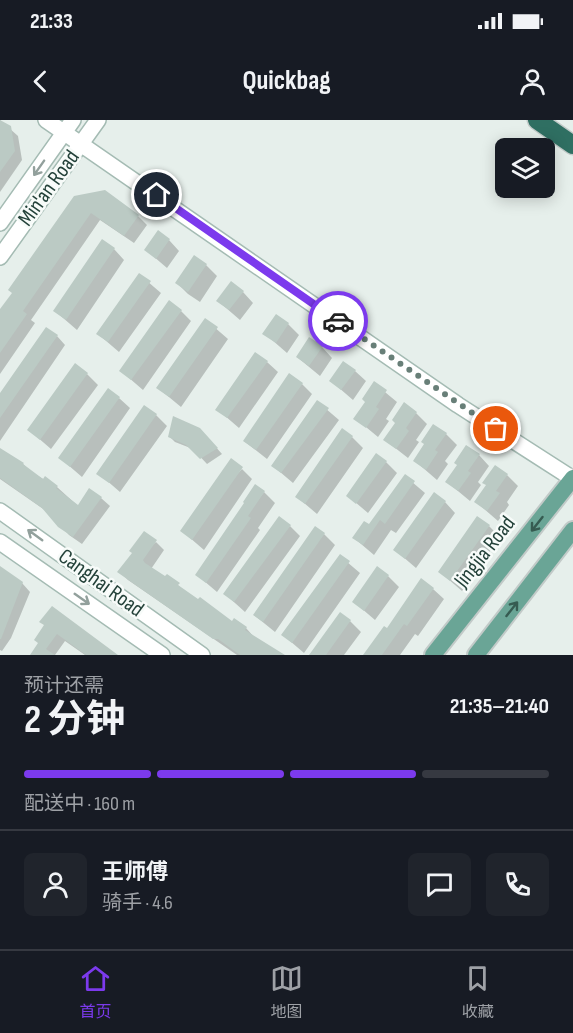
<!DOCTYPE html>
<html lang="zh">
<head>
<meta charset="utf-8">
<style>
  :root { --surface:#171b24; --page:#20242c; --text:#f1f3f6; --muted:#9ea1a6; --line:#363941; --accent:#7c3aed }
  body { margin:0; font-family:"Sofia Sans Condensed","Noto Sans SC",sans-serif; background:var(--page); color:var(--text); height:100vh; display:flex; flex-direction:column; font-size:22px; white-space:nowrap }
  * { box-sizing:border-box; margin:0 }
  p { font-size:20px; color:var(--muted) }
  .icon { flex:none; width:33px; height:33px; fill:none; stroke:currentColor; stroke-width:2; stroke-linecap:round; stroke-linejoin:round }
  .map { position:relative; height:535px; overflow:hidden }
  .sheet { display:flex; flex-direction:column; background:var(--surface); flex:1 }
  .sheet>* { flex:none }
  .tools { position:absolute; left:495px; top:18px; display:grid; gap:12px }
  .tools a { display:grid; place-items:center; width:60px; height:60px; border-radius:9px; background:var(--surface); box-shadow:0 3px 15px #0003; font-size:30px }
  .pin { position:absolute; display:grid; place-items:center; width:51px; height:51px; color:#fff; margin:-26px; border:3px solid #fff; border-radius:50%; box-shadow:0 2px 6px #0007 }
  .courier { position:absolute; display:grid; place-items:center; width:60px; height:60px; margin:-30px; border:4px solid #7c3aed; border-radius:50%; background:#fff; color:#222; box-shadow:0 2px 8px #0007 }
  .headline em { font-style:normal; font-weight:700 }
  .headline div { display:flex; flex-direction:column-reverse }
  .headline { display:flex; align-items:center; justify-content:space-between; height:102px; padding:0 24px }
  h1 { font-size:39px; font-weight:700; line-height:45px }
  .bar { display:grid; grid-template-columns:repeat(4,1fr); gap:9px 6px; align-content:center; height:72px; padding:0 24px }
  .bar i { height:8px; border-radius:4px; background:var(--line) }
  .bar .selected { background:var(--accent) }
  .bar p { grid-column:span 4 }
  .line { display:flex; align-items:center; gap:15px; padding:0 24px; border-top:2px solid var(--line) }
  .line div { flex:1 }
  .round { display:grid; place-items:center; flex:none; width:63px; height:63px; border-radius:9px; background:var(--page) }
  .status { display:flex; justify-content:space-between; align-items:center; height:42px; padding:0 30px; background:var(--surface); direction:ltr }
  .status svg { height:16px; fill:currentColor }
  header { display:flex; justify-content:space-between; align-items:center; height:78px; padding:0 24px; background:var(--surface); font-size:27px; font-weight:700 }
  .tab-bar { display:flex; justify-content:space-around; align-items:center; height:84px; border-top:2px solid var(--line); background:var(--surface); font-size:16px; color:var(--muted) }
  .tab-bar a { display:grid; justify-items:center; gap:3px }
  .tab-bar .selected { color:var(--accent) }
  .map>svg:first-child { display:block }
  .shadow { fill:#0003 }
  .building { fill:#bbcac4 }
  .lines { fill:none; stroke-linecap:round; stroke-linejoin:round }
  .secondary-casing { stroke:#a4bbb3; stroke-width:18 }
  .primary-casing { stroke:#c2cac8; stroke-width:20 }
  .highway-casing { stroke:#c2cac8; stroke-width:21 }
  .secondary { stroke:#fff; stroke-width:15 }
  .primary { stroke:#6aa596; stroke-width:16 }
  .highway { stroke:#2f6f62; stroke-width:18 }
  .oneway { stroke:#92a09c }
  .oneway2 { stroke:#365b51 }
  .done { stroke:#687f78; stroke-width:6; stroke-dasharray:0 10.8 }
  .route { stroke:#7c3aed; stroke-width:8 }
  .labels { text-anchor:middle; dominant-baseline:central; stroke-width:5; stroke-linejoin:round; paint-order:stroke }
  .street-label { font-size:22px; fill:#24423a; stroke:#f7fbf9 }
</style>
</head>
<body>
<div class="status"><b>21:33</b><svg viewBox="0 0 49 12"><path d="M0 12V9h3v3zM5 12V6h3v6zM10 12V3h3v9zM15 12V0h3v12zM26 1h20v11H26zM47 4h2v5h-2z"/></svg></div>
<header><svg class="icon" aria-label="back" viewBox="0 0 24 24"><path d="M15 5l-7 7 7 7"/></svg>Quickbag<svg class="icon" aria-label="person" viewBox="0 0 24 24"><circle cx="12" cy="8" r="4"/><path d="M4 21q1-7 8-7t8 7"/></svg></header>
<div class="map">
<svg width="573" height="535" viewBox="0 0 573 535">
  <rect width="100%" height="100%" fill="#e6efeb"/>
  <path class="shadow" d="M 0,0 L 18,16 L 22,40 L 0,72 Z
    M 104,72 L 138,96 L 147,105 L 134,123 L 100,100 L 31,200 L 35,203 L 0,254 L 0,192 Z
    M 169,120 L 179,131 L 167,148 L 146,130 Z
    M 114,129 L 124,140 L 77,210 L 55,191 Z
    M 206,145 L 217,156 L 200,182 L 188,174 L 177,163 Z
    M 140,155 L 161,173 L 119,232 L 98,214 Z
    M 243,172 L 253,183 L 240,200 L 218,181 Z
    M 181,191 L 191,201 L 143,270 L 121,251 Z
    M 206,200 L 228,219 L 181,287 L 158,268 Z
    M 288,204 L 299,215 L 287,233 L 264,213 Z
    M 57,216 L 65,225 L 0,321 L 0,276 Z
    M 322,227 L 332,238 L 320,256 L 297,237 Z
    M 267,242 L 278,252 L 239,308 L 217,289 Z
    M 355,251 L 366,261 L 353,280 L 331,261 Z
    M 87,254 L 98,265 L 51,329 L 29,310 Z
    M 374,263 L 397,282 L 386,299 L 389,301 L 378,317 L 355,298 L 367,282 Z
    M 302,264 L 312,274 L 267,339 L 244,321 Z
    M 119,278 L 130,288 L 82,357 L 60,338 Z
    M 318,282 L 339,300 L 293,363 L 273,346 Z
    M 416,293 L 427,304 L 416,320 L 419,322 L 408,338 L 385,320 Z
    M 156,295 L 167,306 L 120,372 L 98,353 Z
    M 446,314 L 457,325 L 445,341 L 448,344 L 437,360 L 415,341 L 426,325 Z
    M 169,316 L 206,316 L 222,334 L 207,344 L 193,329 L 175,322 Z
    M 352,317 L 363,328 L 317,394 L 297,377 Z
    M 0,329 L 23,344 L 31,352 L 57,367 L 79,387 L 101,378 L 110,386 L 82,424 L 69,415 L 49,393 L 0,359 Z
    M 479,335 L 489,346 L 478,362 L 481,365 L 470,381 L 447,362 Z
    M 386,342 L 397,353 L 368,393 L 348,376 Z
    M 242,349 L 252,359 L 204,430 L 182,411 Z
    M 507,355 L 518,366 L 507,382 L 509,385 L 498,401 L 476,382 Z
    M 405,356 L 425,373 L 396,413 L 391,410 L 374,435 L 354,418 L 369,406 Z
    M 264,372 L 275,383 L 258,408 L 260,410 L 217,472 L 197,455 Z
    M 445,382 L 455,393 L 416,448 L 395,430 Z
    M 290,406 L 300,416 L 245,492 L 225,474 Z
    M 489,406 L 500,417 L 462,471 L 440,452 Z
    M 324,414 L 335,425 L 275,512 L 254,495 Z
    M 156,422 L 164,430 L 151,449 L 166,459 L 167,456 L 187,473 L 232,503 L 246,508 L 254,517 L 282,535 L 237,535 L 128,460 L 119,451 Z
    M 340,436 L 360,453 L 304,533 L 283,515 Z
    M 0,449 L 22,463 L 30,472 L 11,518 L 2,531 L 0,530 Z
    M 388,456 L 399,467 L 375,500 L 354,482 Z
    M 433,469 L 444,479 L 418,516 L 415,514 L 400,535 L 365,535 L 387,510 Z
    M 350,501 L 361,512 L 344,535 L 311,535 Z
    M 45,506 L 115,535 L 85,535 L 65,521 L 55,535 L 32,535 L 40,524 Z"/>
  <path class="building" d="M 0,0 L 11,6 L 15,31 L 0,52 Z
    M 105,70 L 139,95 L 124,116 L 91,93 L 23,191 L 27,194 L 0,233 L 0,189 L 12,173 L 8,170 L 74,76 Z
    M 158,110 L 170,119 L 156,139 L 144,130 Z
    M 102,119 L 115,128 L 66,200 L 53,191 Z
    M 194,135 L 207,144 L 188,172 L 175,163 Z
    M 139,153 L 151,161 L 108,222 L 96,214 Z
    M 231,161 L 244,171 L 229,190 L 216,181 Z
    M 169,180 L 182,190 L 131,260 L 119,251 Z
    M 276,194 L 289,203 L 276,223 L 262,214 Z
    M 205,198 L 218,207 L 169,277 L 156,268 Z
    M 46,207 L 58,215 L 0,298 L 0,273 Z
    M 309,217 L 323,226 L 309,246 L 296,237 Z
    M 255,232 L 268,241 L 227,298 L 215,290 Z
    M 343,241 L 356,250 L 341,270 L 329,261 Z
    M 75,243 L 88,253 L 40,320 L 27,310 Z
    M 289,253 L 303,263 L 256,330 L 243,321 Z
    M 374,261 L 387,270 L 376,287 L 379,289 L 366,308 L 353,299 L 365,282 L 362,279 Z
    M 108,268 L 120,277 L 70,347 L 58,338 Z
    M 317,280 L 329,288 L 281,353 L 271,346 Z
    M 404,282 L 417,292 L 406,308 L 409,311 L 396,329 L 383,320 L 395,303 L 392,300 Z
    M 144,285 L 157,294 L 109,363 L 96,354 Z
    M 173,296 L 200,308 L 218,328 L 200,339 L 186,325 L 168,317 Z
    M 433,304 L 447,313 L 435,330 L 438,332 L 426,350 L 413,341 L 424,324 L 421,322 Z
    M 342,308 L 353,316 L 305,384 L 295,377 Z
    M 466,325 L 480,334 L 468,351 L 471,353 L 458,371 L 445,362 L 457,345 L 454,343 Z
    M 0,328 L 24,343 L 23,344 L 43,359 L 45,356 L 58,366 L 56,368 L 78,385 L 89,368 L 102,377 L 73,417 L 58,407 L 42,388 L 0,358 Z
    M 376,333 L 387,341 L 356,384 L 346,376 Z
    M 231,338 L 243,347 L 192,420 L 180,411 Z
    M 495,345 L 508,354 L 496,371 L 500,373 L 487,391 L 474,382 L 486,365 L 482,363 Z
    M 405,354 L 415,361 L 385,404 L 380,400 L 363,425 L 352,418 L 364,401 L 369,404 Z
    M 255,364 L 265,371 L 248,396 L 251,398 L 206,463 L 195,455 L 244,383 L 243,382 Z
    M 434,372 L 446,381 L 405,439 L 393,430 Z
    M 279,396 L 291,405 L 234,482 L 223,474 Z
    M 477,396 L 490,405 L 450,461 L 438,452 Z
    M 315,406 L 325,413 L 263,502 L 253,495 Z
    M 144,411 L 157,420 L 143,440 L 145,443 L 165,456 L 167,454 L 180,463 L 178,465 L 198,479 L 200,477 L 232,501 L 234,498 L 247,507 L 245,510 L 285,535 L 240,535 L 218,519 L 213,519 L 117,452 L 132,433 L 129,431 Z
    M 340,434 L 350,441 L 292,523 L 281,515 Z
    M 0,446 L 23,462 L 1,519 L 0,519 Z
    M 377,446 L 389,455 L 364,491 L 352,482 Z
    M 421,458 L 434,468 L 407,506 L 404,504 L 382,535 L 363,535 L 384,506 L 387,508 Z
    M 52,486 L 118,535 L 86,535 L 57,514 L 46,529 L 55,535 L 30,535 L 38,523 L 34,520 L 44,505 L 39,502 Z
    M 340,492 L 351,500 L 326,535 L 309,535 Z"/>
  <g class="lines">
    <g class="secondary-casing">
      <path id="secondary" d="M 46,0 L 458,285 L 573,359
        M 0,103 L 73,0
        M 0,137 L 98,0
        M 0,391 L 202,535
        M 0,422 L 162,535"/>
    </g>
    <g class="primary-casing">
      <path id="primary" d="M 433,535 L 573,358
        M 476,535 L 573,410"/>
    </g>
    <g class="highway-casing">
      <path id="highway" d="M 537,0 L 573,25"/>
    </g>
    <use href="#secondary" class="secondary"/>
    <use href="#primary" class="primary"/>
    <use href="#highway" class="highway"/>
  </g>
  <defs><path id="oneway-shaft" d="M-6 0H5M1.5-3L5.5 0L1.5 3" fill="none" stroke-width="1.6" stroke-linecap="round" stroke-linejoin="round" transform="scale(1.5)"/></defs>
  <g class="oneway">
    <use href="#oneway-shaft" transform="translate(39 48) rotate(125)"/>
    <use href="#oneway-shaft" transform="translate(35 415) rotate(-144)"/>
    <use href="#oneway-shaft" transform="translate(82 479) rotate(35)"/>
  </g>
  <g class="oneway2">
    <use href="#oneway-shaft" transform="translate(537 404) rotate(128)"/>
    <use href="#oneway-shaft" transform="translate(512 489) rotate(-52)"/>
  </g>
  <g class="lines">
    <path class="done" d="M 338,201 L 496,309"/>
    <path class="route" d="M 157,75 L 338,201"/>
  </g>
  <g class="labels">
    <g class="street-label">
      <text transform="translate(49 68) rotate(-54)">Min'an Road</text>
      <text transform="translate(485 432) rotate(-52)">Jingjia Road</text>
      <text transform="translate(101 463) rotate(36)">Canghai Road</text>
    </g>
  </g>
</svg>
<div class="tools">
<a><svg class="icon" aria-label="layers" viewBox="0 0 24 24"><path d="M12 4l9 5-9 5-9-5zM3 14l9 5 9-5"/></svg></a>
</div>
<div class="pin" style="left:496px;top:309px;background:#ea580c"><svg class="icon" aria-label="bag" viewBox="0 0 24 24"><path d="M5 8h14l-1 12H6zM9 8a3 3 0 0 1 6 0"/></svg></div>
<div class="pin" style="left:157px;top:75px;background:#1f2937"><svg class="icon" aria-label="home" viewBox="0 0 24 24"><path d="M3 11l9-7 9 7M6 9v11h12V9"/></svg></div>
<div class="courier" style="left:338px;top:201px"><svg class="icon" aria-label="car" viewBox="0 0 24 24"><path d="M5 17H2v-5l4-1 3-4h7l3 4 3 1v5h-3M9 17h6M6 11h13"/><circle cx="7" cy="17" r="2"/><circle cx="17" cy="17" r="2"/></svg></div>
</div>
<section class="sheet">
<div class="headline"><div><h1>2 分钟</h1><p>预计还需</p></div><em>21:35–21:40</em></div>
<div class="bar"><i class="selected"></i><i class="selected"></i><i class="selected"></i><i></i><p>配送中 · 160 m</p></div>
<div class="line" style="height:108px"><a class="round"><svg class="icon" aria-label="person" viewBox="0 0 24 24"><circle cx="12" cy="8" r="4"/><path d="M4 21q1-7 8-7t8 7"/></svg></a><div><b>王师傅</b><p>骑手 · 4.6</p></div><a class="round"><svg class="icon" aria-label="chat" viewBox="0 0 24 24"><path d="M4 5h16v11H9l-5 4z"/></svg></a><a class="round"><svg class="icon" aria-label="phone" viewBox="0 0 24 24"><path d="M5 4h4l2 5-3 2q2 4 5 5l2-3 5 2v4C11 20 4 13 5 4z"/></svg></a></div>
</section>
<nav class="tab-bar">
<a class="selected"><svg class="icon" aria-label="home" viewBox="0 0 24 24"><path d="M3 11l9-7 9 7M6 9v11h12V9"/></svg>首页</a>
<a><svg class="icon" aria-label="map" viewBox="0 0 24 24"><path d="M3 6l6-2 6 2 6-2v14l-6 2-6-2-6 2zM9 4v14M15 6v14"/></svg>地图</a>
<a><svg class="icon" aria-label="saved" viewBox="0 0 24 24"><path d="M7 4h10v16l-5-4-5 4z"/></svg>收藏</a>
</nav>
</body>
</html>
